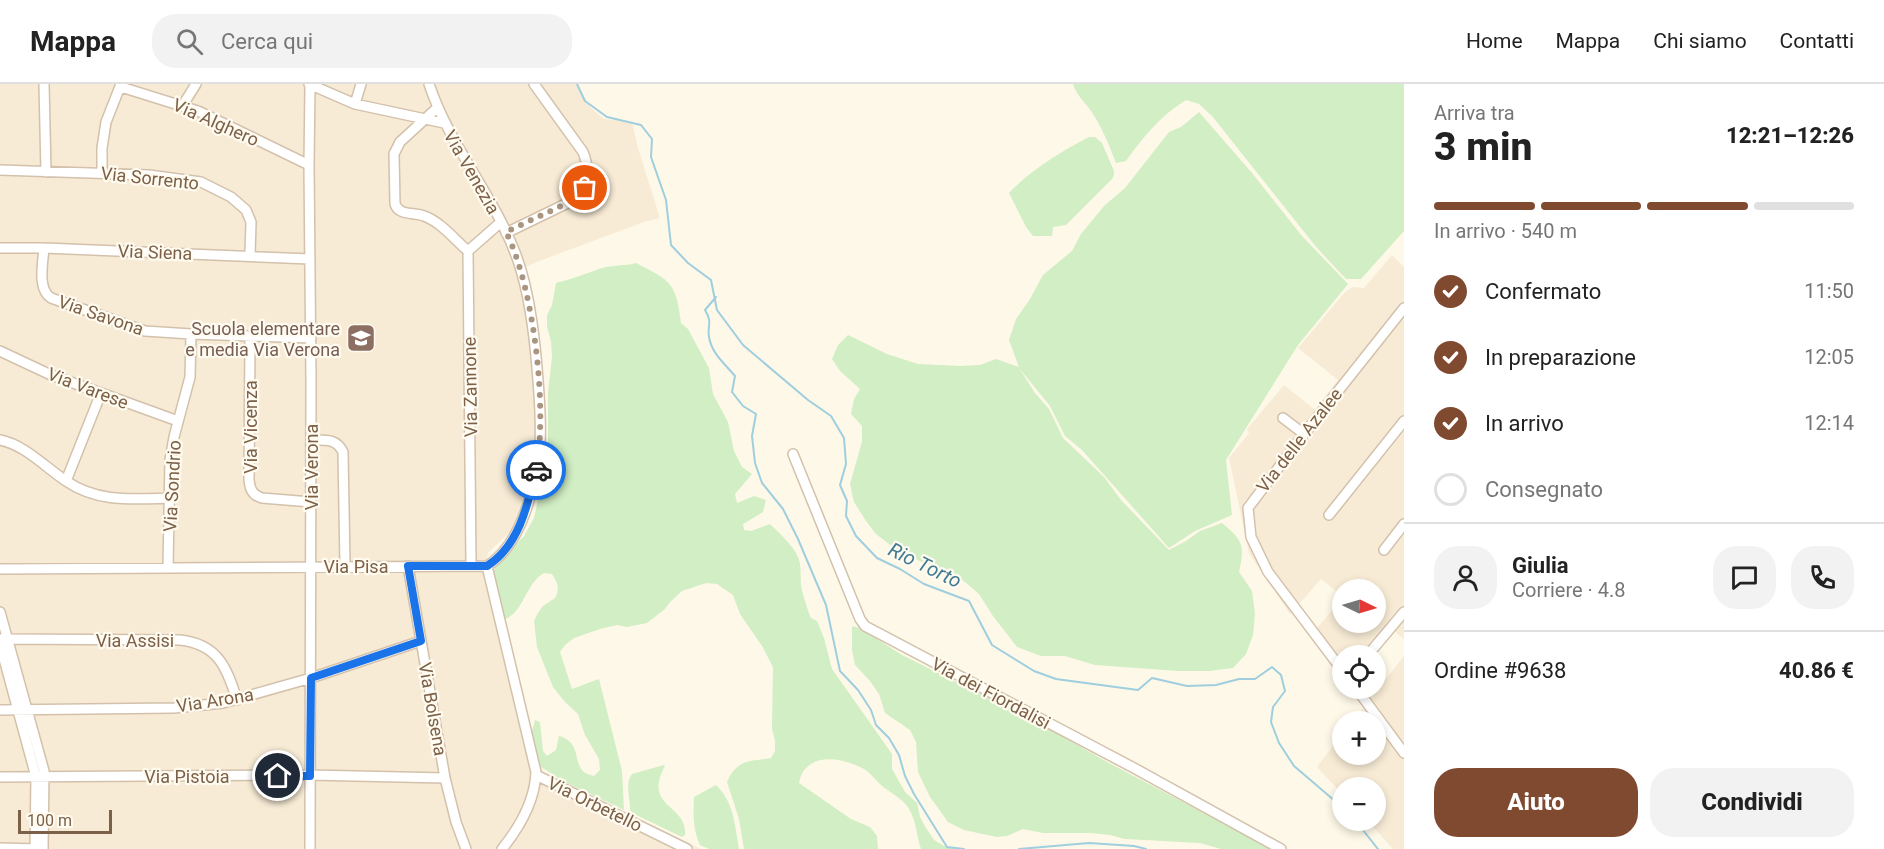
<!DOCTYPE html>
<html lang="it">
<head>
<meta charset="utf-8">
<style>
  :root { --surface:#fff; --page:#f2f2f2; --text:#222; --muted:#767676; --line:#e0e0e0; --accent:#804a30 }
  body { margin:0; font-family:Roboto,sans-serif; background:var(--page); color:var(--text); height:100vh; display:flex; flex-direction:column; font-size:22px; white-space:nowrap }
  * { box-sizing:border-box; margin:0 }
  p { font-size:20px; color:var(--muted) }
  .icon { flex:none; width:33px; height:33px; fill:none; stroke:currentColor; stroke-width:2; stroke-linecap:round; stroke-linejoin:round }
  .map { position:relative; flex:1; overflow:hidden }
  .panel { display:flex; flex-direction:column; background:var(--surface); width:480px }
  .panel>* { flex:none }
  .needle { width:39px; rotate:95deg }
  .buttons { position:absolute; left:1332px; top:495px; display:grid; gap:12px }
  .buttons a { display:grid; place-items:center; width:54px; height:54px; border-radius:50%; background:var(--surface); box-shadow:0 3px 9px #0003; font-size:30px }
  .scale { position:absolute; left:18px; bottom:15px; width:94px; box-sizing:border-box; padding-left:6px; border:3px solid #7c6048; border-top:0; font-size:16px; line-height:21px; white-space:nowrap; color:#7c6048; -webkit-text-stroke:4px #fffbf0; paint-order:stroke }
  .pin { position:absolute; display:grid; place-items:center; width:51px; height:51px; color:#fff; margin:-26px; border:3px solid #fff; border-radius:50%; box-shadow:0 2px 6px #0007 }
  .courier { position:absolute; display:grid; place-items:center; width:60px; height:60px; margin:-30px; border:4px solid #1a73e8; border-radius:50%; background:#fff; color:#222; box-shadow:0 2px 8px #0007 }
  .overview em { font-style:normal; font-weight:800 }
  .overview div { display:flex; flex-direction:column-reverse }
  .overview { display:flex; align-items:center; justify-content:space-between; height:102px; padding:0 30px }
  h1 { font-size:39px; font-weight:800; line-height:45px }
  .bar { display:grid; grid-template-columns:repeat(4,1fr); gap:9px 6px; align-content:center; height:72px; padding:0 30px }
  .bar i { height:8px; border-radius:4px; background:var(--line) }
  .bar .active { background:var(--accent) }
  .bar p { grid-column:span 4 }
  .line { display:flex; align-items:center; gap:15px; padding:0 30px; border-top:2px solid var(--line) }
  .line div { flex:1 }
  .round { display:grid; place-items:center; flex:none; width:63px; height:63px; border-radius:24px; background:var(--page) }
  ol { padding:0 30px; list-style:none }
  li { display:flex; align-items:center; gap:18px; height:66px }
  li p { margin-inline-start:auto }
  li .icon { padding:6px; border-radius:50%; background:var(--accent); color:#fff; stroke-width:4 }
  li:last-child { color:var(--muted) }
  li i { width:33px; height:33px; border:3px solid var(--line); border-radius:50% }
  .button { display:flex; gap:12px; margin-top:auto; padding:12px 30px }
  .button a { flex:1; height:69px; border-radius:24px; background:var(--accent); color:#fff; font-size:24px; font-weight:800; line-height:69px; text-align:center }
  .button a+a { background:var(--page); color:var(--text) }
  header { display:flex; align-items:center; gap:36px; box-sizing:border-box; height:84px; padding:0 30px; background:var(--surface); border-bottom:2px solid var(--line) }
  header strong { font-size:28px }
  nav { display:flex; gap:33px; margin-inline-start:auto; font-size:21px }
  .search { width:420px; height:54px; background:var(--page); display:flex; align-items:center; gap:15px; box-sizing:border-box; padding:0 21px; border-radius:24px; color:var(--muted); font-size:22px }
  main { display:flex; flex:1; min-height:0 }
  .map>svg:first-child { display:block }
  .residential { fill:#f7ebd5 }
  .green { fill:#d1eec4 }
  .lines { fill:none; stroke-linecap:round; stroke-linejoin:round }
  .stream { stroke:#9fcede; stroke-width:2 }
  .minor-casing { stroke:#d3c1ac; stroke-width:12 }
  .minor { stroke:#fff; stroke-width:9 }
  .done { stroke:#aa9580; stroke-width:6; stroke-dasharray:0 10.8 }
  .route { stroke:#1a73e8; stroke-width:8 }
  .labels { text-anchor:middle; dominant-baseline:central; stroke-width:4.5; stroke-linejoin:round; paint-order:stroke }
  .street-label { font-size:18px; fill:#7c6048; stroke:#fffbf0 }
  .education-label { font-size:18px; fill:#785e54; stroke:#fffbf0; text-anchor:end }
  .water-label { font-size:20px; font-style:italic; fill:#3f7b91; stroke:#fffbf0 }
</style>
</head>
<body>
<header>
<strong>Mappa</strong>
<div class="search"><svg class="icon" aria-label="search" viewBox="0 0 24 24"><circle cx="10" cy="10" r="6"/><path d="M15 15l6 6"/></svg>Cerca qui</div>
<nav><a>Home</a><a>Mappa</a><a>Chi siamo</a><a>Contatti</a></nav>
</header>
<main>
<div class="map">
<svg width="1404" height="765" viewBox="0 0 1404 765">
  <rect width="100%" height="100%" fill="#fef8e8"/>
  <path class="residential" d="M 0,0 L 576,0 L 591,24 L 604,35 L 632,38 L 638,64 L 660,134 L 644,138 L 547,174 L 518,186 L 527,226 L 537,343 L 518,440 L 488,469 L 483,492 L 498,551 L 508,549 L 524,614 L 521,618 L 538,683 L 544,692 L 701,765 L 0,765 Z
    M 1392,171 L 1404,183 L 1404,555 L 1393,546 L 1371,571 L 1342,572 L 1342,591 L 1312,550 L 1342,514 L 1342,538 L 1376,538 L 1376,506 L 1342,506 L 1342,512 L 1321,495 L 1290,530 L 1249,469 L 1229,374 L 1249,349 L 1247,345 L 1284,301 L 1315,326 L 1338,296 L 1298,264 L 1345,208 L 1353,203 L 1364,204 Z
    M 1404,572 L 1404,765 L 1393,765 L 1368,737 L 1376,736 L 1376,704 L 1342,704 L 1342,710 L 1317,683 L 1342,650 L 1342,670 L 1376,670 L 1376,638 L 1353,637 Z"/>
  <path class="green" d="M 1073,0 L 1404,0 L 1404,147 L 1361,195 L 1346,195 L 1317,164 L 1212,32 L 1199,20 L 1186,16 C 1160,32 1144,52 1126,77 L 1116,79 C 1109,61 1102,43 1091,27 C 1085,18 1076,11 1073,0 Z
    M 1199,28 L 1252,89 L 1302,152 L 1348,200 L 1298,261 L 1226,376 L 1232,431 L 1195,447 L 1169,464 L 1082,366 L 1065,352 L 1050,322 L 1019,284 L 1035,309 L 1049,325 L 1063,354 L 1104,393 L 1121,416 L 1169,466 L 1186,457 L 1200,447 L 1222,439 C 1243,456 1245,462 1239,488 L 1252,507 L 1255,530 L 1253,551 L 1246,570 L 1233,584 L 1209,587 L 1178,587 L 1095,581 L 1065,572 L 1041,572 L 1017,563 L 993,532 L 979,510 L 953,488 L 922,478 L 898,467 L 876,450 L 866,437 L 854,418 L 850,400 L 862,358 L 862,342 L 851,330 L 854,315 L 860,305 L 840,287 L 832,275 L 838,261 L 848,251 L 887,270 L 918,280 L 960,282 L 980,281 L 996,275 L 1019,283 L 1009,256 L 1016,235 L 1030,215 L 1043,191 L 1072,167 L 1081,150 L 1104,122 L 1125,104 L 1169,48 L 1181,43 Z
    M 1089,53 L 1095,53 L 1102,59 L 1114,87 L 1114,91 L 1112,95 L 1066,141 L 1053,143 L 1052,152 L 1033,152 L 1026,143 L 1009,109 C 1031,86 1060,68 1089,53 Z
    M 636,179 C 671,197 676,198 681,239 L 688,245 L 709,284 L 713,310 L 728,338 L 734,367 L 742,383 L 752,390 L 735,410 L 737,419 L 754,412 L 766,416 L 763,428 L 743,440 L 744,446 L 751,447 L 770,440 C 780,450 792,460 798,473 C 802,482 800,492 801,502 C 802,508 808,527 811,534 L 817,537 L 824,554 L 832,585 L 892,670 L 892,685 L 905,708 L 917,719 L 920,733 L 926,744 L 934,756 L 944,762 L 958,765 L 921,765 C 917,753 916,736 909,725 C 903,714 890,709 881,701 C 875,696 871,689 864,685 C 842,673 805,667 799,699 L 851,735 L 870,743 L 877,752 L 878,765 L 744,765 L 739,735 L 727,698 C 737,675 749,678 771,674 L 775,667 L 775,657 L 772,645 L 773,583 L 762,562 L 740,530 L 733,511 L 717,500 L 706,499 L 682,507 L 670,518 L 665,525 L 647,539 L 627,543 L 617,541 L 600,545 L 574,554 L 565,561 L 560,568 L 572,605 L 599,595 L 622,687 L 624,726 L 565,698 L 541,683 L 536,676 L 534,668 L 532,647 L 535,636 L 540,638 L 543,667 L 547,672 L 556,666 L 559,652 C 587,660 567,687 594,692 L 600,686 L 599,675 L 585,651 L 578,630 L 565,618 L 553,603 L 537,563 L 534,537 L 538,529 L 543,522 L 555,514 C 560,505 558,499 552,490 L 544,489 C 525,500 524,528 505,535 L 496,507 L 494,486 L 500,476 L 524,452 L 534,434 L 548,369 L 548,309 L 552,273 L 551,257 L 547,243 L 547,231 L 552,221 L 556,199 C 572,195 587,189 602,184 C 613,181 625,182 636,179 Z
    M 852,542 L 860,544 L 902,571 L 1033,636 L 1109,679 L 1272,765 L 1221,765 L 1200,759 L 1125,755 L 1110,751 L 1091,749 L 1043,749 L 1023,745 L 1007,752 L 997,753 L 964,746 L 948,738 L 930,713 L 918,688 L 916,658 L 910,646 L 885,629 L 879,610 L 870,597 L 855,581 L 852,566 Z
    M 664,681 L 665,682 C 642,724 688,720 685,751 L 682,753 L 630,728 C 631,715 624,700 632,690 Z
    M 716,701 C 734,718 735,742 739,765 L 709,765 L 700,761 C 693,746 693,730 694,713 Z"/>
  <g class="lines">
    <path class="stream" d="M 577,0 L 585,17 L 607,33 L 641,41 L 652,55 L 651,73 L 666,116 L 671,161 L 688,179 L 711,196 L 717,226 L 743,261 L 808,316 L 831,332 L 844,354 L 846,380 L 840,401 L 847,417 L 846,432 L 856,452 L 877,474 L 900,485 L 924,500 L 969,517 L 992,561 L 1034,587 L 1056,595 L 1138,606 L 1152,594 L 1187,602 L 1216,601 L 1239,595 L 1255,595 L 1272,583 L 1281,591 L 1285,607 L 1273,623 L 1271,638 L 1279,659 L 1294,682 L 1342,723
      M 716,213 L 705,226 C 713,239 707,240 709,253 C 712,270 724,279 735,292 L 732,308 L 743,322 L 756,330 L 752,352 L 755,379 L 762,399 L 783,425 L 798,455 L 826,521 L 840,587 L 858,606 L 871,626 L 876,641 L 889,654 L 899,671 L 905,692 L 914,710 L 947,763 L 964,765
      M 1355,736 L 1378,765
      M 1019,765 L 1089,759 L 1134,762 L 1146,765"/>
    <g class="minor-casing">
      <path id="minor" d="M 44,0 L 46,88
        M 309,0 L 355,20 L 444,39
        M 429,0 C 449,60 491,108 514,166 C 531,207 536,266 539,310 C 540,326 541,343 540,360 C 536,399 523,460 487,482
        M 121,3 L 198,27 L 309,81
        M 355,20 L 361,0
        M 183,21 L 196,0
        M 437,24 L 400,58 L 394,70 L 395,120 C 399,132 414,128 424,132 C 441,138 455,156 468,167
        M 0,86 L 149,91 L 201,98 L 231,113 L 246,126 L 251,138 L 250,171
        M 102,88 L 102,64 L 106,38 L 121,0
        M 506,149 L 578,114 C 590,101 589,83 583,68 L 534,0
        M 0,164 L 44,164 L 310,175
        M 44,164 C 43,179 37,205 51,214 L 145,247 L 191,250 L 311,254
        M 250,253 L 249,396 C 250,405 252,411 262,414 L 311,418
        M 0,267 L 51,291 L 178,337
        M 1283,334 L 1304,350
        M 0,356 C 25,361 45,383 66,397 C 98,419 133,415 169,414
        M 311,356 C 325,356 336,354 343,368 L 345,481
        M 793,370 L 860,535 L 865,542 L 1134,684 L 1281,765
        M 66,397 L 101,309
        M 1329,431 L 1404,337
        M 1384,466 L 1404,440
        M 471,481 L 468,167 L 501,138
        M 408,482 L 445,694 L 456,738 L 466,765
        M 168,484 L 170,376 L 174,353 L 190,293 L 191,250
        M 0,485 L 487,482 L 536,688 C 535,716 519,744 502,765
        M 0,528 L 44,687 L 43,765
        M 0,555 L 180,556 C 218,560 227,584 237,616
        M 0,560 L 36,693 L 35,765
        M 1367,572 L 1404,528
        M 1342,586 L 1268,488 L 1251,453 L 1248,424 L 1304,350 L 1404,224
        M 1356,604 L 1404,669
        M 0,626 L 174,624 L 223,619 L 311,594 L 421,557
        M 536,691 L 687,765
        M 0,693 L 310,691 L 445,694
        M 0,764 L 38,765
        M 310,765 L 311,297 L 309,81 L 310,1"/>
    </g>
    <use href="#minor" class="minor"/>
  </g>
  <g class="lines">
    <path class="done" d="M 536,386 C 548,326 534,203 506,148 L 576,115 L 585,104"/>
    <path class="route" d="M 278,692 L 310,692 L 311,594 L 421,557 L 408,482 L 487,482 C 519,462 528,420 536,386"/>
  </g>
  <defs>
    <g id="school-square" transform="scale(1.5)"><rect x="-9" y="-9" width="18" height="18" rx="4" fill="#8d6e63" stroke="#fffbf0"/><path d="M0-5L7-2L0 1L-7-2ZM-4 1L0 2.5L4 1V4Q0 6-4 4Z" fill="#fff"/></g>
  </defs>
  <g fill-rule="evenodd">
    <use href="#school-square" x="361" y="254"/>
  </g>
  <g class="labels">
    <g class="street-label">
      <text transform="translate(216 38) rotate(24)">Via Alghero</text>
      <text transform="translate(472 88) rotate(60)">Via Venezia</text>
      <text transform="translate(150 94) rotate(6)">Via Sorrento</text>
      <text transform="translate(155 168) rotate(2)">Via Siena</text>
      <text transform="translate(101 231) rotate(19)">Via Savona</text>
      <text transform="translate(470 303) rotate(-91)">Via Zannone</text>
      <text transform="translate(88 304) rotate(21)">Via Varese</text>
      <text transform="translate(250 343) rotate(-90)">Via Vicenza</text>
      <text transform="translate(1299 356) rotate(-52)">Via delle Azalee</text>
      <text transform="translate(311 383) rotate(-90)">Via Verona</text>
      <text transform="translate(172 402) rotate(-87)">Via Sondrio</text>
      <text x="356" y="482">Via Pisa</text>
      <text x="135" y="556">Via Assisi</text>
      <text transform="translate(991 609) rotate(28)">Via dei Fiordalisi</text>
      <text transform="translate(215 616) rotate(-9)">Via Arona</text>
      <text transform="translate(433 625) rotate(80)">Via Bolsena</text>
      <text x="187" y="692">Via Pistoia</text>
      <text transform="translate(595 720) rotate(26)">Via Orbetello</text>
    </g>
    <g class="education-label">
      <text x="340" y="244">Scuola elementare<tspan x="340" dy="21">e media Via Verona</tspan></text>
    </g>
    <g class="water-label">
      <text transform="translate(925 481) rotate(26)">Rio Torto</text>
    </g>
  </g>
</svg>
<div class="buttons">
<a><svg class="needle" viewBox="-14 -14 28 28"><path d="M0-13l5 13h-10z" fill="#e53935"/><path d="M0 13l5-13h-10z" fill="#767676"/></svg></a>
<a><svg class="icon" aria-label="locate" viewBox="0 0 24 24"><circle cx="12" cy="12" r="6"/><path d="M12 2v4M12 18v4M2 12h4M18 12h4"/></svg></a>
<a>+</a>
<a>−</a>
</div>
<div class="scale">100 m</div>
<div class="pin" style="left:585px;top:104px;background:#ea580c"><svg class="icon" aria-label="bag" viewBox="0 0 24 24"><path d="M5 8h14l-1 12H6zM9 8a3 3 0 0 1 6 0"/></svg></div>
<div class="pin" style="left:278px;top:692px;background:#1f2937"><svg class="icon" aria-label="home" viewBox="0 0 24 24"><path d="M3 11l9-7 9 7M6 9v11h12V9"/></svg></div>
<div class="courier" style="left:536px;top:386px"><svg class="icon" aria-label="car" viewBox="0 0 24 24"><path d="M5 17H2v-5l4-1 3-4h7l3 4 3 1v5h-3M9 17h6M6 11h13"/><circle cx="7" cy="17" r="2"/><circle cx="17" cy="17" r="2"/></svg></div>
</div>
<section class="panel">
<div class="overview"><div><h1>3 min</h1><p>Arriva tra</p></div><em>12:21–12:26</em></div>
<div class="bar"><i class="active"></i><i class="active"></i><i class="active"></i><i></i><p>In arrivo · 540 m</p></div>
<ol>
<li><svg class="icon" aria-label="check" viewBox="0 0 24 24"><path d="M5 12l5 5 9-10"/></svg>Confermato<p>11:50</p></li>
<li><svg class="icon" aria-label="check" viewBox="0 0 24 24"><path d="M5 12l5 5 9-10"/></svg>In preparazione<p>12:05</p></li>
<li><svg class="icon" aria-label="check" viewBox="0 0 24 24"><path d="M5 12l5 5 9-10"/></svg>In arrivo<p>12:14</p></li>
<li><i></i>Consegnato</li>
</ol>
<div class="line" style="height:108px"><a class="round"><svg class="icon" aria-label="person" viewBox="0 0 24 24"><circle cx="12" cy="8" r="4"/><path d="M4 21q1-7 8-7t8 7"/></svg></a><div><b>Giulia</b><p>Corriere · 4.8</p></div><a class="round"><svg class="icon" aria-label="chat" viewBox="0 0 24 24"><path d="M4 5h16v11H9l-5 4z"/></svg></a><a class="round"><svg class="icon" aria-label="phone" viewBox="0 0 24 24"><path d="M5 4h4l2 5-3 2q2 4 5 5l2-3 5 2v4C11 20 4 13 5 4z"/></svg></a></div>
<div class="line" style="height:78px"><div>Ordine #9638</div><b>40.86 €</b></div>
<div class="button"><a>Aiuto</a><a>Condividi</a></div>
</section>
</main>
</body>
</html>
